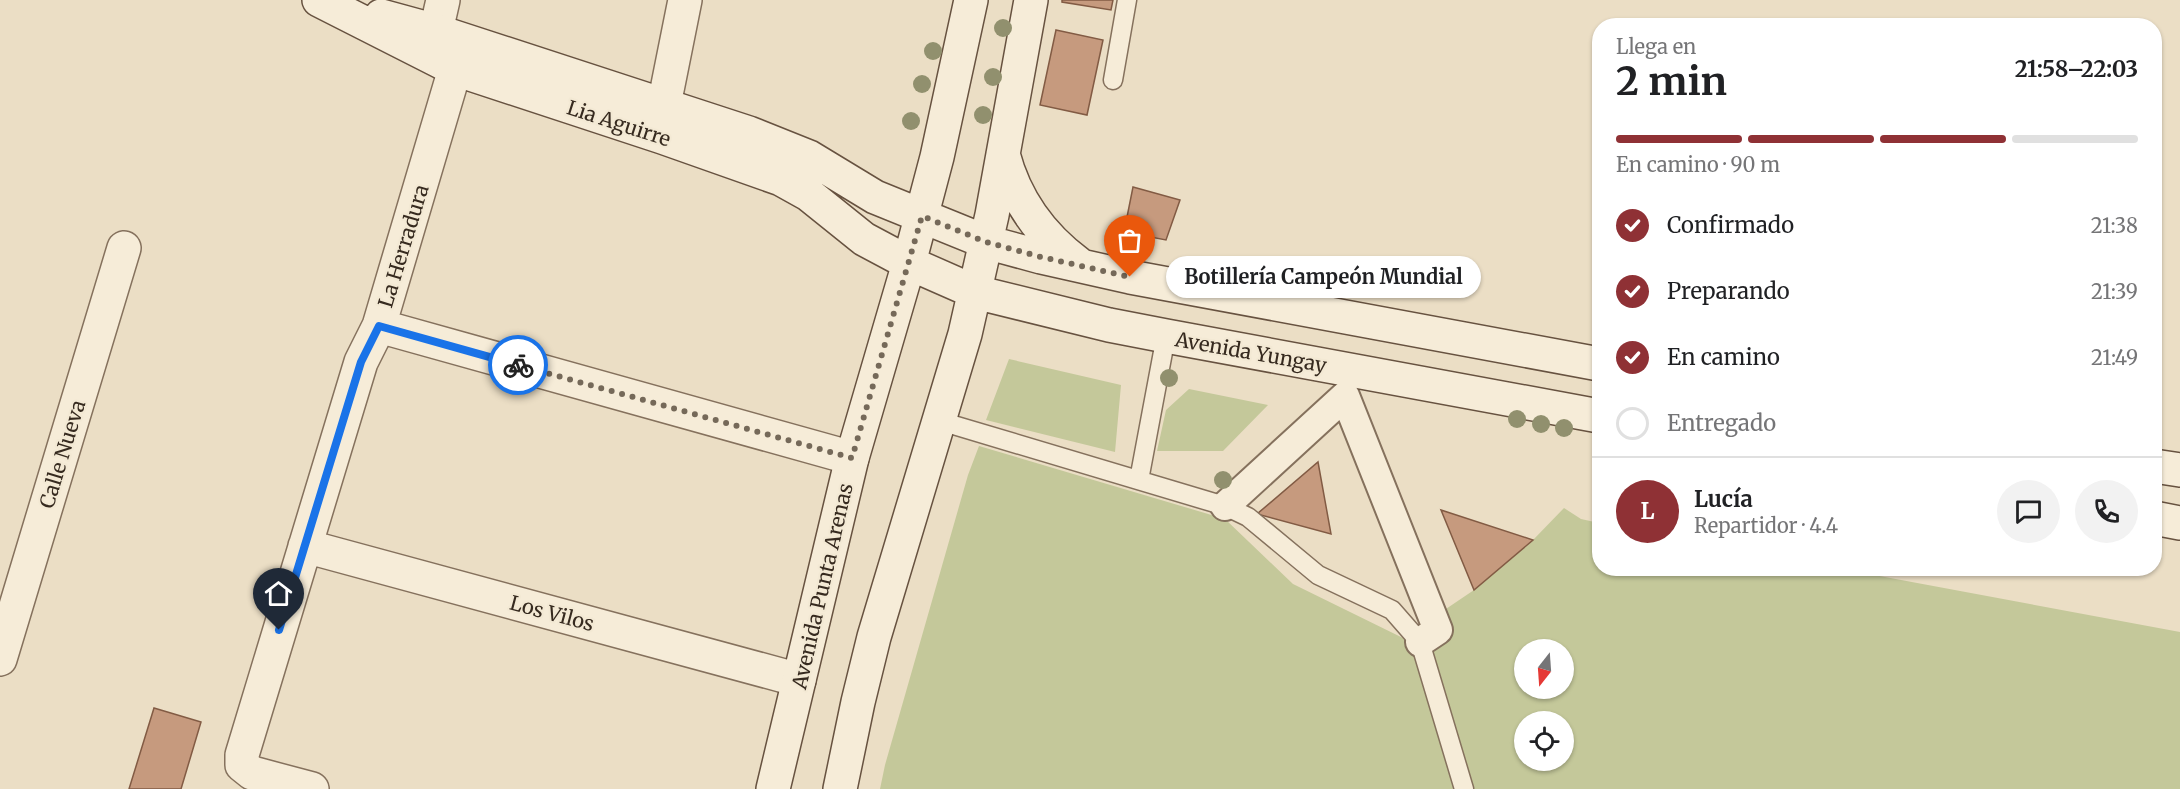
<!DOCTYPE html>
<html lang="es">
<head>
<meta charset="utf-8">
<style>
  :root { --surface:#fff; --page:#f2f2f2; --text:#202124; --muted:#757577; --line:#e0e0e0; --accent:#8f3135 }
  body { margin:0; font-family:Merriweather,serif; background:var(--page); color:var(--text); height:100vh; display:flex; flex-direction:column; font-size:22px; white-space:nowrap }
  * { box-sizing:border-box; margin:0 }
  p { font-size:20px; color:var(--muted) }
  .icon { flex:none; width:33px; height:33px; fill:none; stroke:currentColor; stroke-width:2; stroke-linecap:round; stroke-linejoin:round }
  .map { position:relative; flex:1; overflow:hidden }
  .details { position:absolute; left:1592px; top:18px; width:570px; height:558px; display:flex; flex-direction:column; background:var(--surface); border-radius:24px; box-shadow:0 2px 4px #0004 }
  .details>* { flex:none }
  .needle { width:39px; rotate:197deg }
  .buttons { position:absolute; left:1514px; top:639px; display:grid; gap:12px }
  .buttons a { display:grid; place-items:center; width:60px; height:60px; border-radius:50%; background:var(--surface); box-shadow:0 2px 4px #0004; font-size:30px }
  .pin { position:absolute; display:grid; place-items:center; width:51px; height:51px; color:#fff; margin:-62px -26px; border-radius:50% 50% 50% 0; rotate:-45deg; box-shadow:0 0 6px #0007 }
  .pin .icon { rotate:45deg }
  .courier { position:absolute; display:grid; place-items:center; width:60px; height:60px; margin:-30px; border:4px solid #1a73e8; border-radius:50%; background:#fff; color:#222; box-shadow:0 2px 8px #0007 }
  .bubble { position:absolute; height:42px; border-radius:21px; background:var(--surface); box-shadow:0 2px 4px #0004; font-size:20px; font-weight:700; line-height:42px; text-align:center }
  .summary em { font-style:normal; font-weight:700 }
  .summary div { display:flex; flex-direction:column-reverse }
  .summary { display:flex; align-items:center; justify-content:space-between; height:102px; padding:0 24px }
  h1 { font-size:39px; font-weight:700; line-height:45px }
  .bar { display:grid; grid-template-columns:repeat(4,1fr); gap:9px 6px; align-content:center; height:72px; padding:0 24px }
  .bar i { height:8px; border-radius:4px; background:var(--line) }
  .bar .on { background:var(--accent) }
  .bar p { grid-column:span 4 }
  .line { display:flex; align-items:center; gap:15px; padding:0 24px; border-top:2px solid var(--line) }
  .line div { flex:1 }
  .round { display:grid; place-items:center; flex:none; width:63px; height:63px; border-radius:32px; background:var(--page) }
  ol { padding:0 24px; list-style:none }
  li { display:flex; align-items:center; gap:18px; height:66px }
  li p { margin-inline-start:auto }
  li .icon { padding:6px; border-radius:50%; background:var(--accent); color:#fff; stroke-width:4 }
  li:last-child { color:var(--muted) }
  li i { width:33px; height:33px; border:3px solid var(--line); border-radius:50% }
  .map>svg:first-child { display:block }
  .green { fill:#c4c89a; fill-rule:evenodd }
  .building { fill:#c69a7e; stroke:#825b44; stroke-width:1.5 }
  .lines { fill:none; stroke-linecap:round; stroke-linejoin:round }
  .service-casing { stroke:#85715d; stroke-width:21 }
  .pedestrian-casing { stroke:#85715d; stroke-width:32 }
  .minor-casing { stroke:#85715d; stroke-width:36 }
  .secondary-casing { stroke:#675240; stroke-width:36 }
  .service { stroke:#f6ecd8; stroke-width:18 }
  .pedestrian { stroke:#f6ecd8; stroke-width:28 }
  .minor { stroke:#f6ecd8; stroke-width:33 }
  .secondary { stroke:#f6ecd8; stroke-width:33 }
  .tree { fill:#91906e }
  .done { stroke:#756959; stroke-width:6; stroke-dasharray:0 10.8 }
  .route { stroke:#1a73e8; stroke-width:8 }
  .labels { text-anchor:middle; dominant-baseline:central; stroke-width:4.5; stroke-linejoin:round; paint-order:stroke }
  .street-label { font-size:20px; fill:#362a1f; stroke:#f3e9d4 }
</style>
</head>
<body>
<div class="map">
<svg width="2180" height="789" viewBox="0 0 2180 789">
  <rect width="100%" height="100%" fill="#ebdec5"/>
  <path class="green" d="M 1009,359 L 1121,385 L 1115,452 L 986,420 Z
    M 1189,389 L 1268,405 L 1223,451 L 1157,451 L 1166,410 Z
    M 979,446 L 1225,519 L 1293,584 L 1403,638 L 1474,590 L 1533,540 L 1564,508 L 1581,519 L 1599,523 L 1599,568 L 1842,569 L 2180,632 L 2180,789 L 880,789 L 885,765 L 968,475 ZM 1524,650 L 1563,650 L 1563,688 L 1524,688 ZM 1524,722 L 1563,722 L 1563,760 L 1524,760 Z"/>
  <path class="building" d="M 1062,0 L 1113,0 L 1111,10 L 1062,2 Z
    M 1056,30 L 1103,40 L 1087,115 L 1040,105 Z
    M 1133,187 L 1180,200 L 1166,240 L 1124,232 Z
    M 1318,462 L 1331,534 L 1257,514 Z
    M 1441,510 L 1533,540 L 1474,590 Z
    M 154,708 L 201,722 L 181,789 L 129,789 Z"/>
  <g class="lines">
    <g class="service-casing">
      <path id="service" d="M 1113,80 L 1127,0
        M 940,421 L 1225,506 L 1248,517 L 1318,575 L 1392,610 L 1420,642 L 1464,789
        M 1139,480 L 1166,336"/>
    </g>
    <g class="pedestrian-casing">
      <path id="pedestrian" d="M 1225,506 L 1345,396 L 1438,630 L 1420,642"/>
    </g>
    <g class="minor-casing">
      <path id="minor" d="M 436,31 L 443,0
        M 664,105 L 685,0
        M 379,326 L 852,458
        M 305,546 L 799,680
        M 0,659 L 124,248
        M 312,789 L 252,773 L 242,765 L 242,755 L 361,362 L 379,326 L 455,69"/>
    </g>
    <g class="secondary-casing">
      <path id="secondary" d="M 319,0 L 455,69 L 662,137 L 781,179 L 808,194 L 864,239 L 909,263 L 975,292 L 1109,325 L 1166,336 L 1599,416
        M 381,16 L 436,31 L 749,133 L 809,157 L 875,197 L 986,242 L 1041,257 L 1130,277 L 1599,364
        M 1003,154 C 1015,200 1041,236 1079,264
        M 2154,466 L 2180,470
        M 2154,518 L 2180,523
        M 773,789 L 852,458 L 909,263 L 937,157 L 971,0
        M 840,789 L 858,702 L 874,637 L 965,334 L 992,215 L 1031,0"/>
    </g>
    <use href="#service" class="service"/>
    <use href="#pedestrian" class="pedestrian"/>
    <use href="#minor" class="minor"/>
    <use href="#secondary" class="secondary"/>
  </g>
  <g class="tree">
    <circle cx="1003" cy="28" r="9"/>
    <circle cx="933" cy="51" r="9"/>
    <circle cx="993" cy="77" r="9"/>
    <circle cx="922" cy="84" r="9"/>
    <circle cx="983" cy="115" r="9"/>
    <circle cx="911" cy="121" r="9"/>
    <circle cx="1304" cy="276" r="9"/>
    <circle cx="1169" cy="378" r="9"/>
    <circle cx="1517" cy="419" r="9"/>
    <circle cx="1541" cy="424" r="9"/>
    <circle cx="1564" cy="428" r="9"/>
    <circle cx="1223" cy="480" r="9"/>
  </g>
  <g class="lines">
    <path class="done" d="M 518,365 L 852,458 L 922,216 L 986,242 L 1041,257 L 1130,277"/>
    <path class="route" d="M 279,630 L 361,362 L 379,326 L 518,365"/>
  </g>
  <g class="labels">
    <g class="street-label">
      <text transform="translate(619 123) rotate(18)">Lia Aguirre</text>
      <text transform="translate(403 246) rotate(-73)">La Herradura</text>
      <text transform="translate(1251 352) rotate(10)">Avenida Yungay</text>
      <text transform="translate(62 454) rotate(-73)">Calle Nueva</text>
      <text transform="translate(822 586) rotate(-77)">Avenida Punta Arenas</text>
      <text transform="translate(552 613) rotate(15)">Los Vilos</text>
    </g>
  </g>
</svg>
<div class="buttons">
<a><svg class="needle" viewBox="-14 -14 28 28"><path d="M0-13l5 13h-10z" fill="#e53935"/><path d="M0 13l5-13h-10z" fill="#757577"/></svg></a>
<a><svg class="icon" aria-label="locate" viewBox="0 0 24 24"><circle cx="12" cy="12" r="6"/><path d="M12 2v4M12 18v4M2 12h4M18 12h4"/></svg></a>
</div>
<div class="pin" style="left:1130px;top:277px;background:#ea580c"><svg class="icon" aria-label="bag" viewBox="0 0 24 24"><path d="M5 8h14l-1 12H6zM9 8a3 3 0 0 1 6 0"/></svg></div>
<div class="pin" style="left:279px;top:630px;background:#1f2937"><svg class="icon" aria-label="home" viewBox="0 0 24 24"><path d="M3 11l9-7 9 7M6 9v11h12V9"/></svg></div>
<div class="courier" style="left:518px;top:365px"><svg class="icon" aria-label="bike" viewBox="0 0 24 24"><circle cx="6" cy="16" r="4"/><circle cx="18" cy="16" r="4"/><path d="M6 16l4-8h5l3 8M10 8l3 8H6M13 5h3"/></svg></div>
<div class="bubble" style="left:1166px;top:256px;width:315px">Botillería Campeón Mundial</div>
<section class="details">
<div class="summary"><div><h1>2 min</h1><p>Llega en</p></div><em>21:58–22:03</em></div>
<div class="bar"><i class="on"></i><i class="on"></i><i class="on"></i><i></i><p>En camino · 90 m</p></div>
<ol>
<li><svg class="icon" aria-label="check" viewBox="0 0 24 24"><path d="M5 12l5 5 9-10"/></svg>Confirmado<p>21:38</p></li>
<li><svg class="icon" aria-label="check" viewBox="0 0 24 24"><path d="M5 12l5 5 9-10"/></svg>Preparando<p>21:39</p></li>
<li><svg class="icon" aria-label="check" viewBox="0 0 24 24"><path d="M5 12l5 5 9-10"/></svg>En camino<p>21:49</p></li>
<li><i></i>Entregado</li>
</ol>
<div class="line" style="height:108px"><b class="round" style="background:var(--accent);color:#fff">L</b><div><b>Lucía</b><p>Repartidor · 4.4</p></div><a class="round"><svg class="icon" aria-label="chat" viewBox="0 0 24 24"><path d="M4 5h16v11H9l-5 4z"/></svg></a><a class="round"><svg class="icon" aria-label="phone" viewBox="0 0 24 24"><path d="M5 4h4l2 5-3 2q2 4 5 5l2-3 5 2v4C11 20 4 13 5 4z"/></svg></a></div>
</section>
</div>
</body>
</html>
